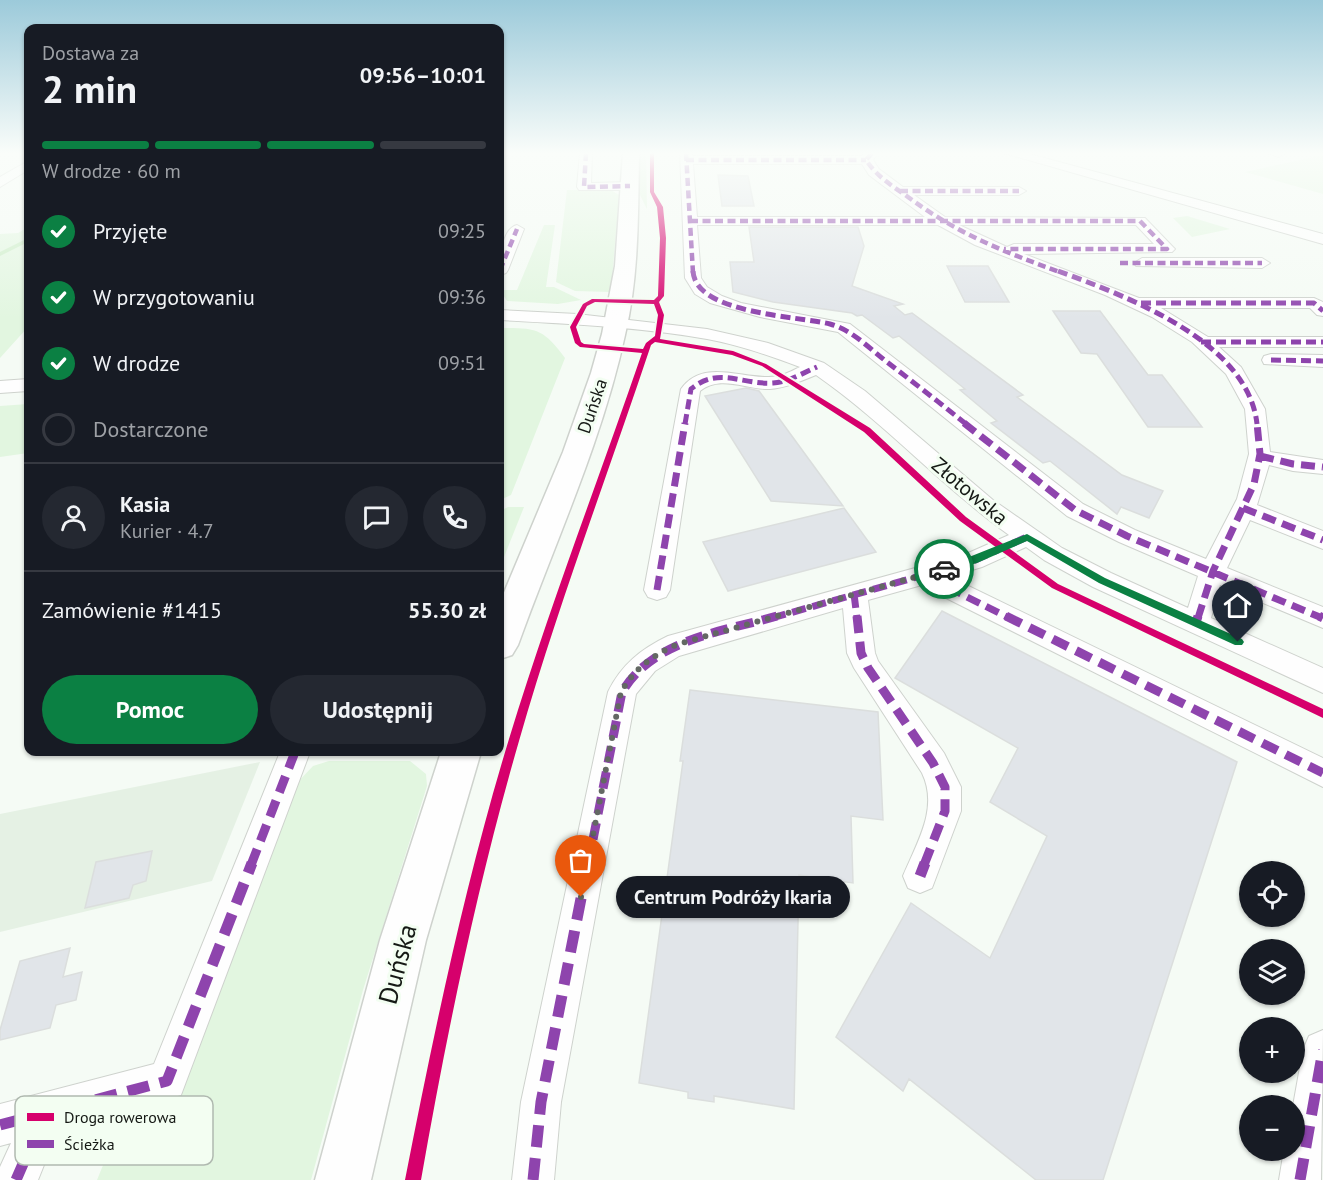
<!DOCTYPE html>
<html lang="pl">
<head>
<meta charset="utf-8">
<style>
  :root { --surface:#171b24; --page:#242831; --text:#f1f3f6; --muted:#9ea1a6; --line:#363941; --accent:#0b8043 }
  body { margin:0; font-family:"PT Sans",sans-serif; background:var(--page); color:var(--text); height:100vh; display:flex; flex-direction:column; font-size:22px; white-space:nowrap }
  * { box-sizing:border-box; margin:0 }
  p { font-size:20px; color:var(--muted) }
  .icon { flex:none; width:33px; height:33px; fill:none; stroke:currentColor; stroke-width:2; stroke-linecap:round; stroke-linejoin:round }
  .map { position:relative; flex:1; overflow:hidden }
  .drawer { position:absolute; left:24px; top:24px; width:480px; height:732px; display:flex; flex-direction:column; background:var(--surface); border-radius:12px; box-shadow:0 2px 4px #0004 }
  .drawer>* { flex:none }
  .controls { position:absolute; left:1239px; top:861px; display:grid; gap:12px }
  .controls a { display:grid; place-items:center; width:66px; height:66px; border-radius:50%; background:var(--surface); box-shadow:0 2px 4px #0004; font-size:30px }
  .pin { position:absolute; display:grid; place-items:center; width:51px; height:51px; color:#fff; margin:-62px -26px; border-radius:50% 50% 50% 0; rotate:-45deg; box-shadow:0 0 6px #0007 }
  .pin .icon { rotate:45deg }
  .courier { position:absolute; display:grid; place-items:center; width:60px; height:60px; margin:-30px; border:4px solid #0b8043; border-radius:50%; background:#fff; color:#222; box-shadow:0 2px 8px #0007 }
  .bubble { position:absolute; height:42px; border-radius:21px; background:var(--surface); box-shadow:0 2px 4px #0004; font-size:20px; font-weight:700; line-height:42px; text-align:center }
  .overview em { font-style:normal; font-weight:700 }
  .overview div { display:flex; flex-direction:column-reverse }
  .overview { display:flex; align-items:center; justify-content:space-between; height:102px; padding:0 18px }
  h1 { font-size:39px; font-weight:700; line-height:45px }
  .bar { display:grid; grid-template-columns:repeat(4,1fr); gap:9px 6px; align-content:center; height:72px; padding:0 18px }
  .bar i { height:8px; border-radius:4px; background:var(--line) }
  .bar .active { background:var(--accent) }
  .bar p { grid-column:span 4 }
  .line { display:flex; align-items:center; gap:15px; padding:0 18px; border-top:2px solid var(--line) }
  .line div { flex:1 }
  .round { display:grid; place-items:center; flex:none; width:63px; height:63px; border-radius:32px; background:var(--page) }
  ol { padding:0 18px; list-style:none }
  li { display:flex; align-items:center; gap:18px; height:66px }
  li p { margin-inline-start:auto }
  li .icon { padding:6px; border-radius:50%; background:var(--accent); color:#fff; stroke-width:4 }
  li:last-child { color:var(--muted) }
  li i { width:33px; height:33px; border:3px solid var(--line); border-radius:50% }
  .primary-button { display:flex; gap:12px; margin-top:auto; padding:12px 18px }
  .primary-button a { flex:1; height:69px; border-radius:36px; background:var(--accent); color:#fff; font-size:24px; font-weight:700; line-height:69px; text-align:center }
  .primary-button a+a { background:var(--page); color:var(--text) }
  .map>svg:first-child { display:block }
  .built { fill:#e5f1e4 }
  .green { fill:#e2f6e0 }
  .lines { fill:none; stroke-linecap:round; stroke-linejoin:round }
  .stream { fill:#caecc5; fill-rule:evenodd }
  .building { fill:#e1e5e9; stroke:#dbdedd; stroke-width:1.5 }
  .street-casing { stroke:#ced2cd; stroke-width:2 }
  .secondary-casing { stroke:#ced2cd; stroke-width:3 }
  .street { fill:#fefefe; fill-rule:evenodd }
  .secondary { fill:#fefefe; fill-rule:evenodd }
  .quiet-far4 { stroke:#8e44ad; stroke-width:4.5; stroke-dasharray:8 4.5; stroke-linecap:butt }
  .quiet-far3 { stroke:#8e44ad; stroke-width:5; stroke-dasharray:10 5; stroke-linecap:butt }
  .quiet-far2 { stroke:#8e44ad; stroke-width:7; stroke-dasharray:14 7; stroke-linecap:butt }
  .quiet-far1 { stroke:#8e44ad; stroke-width:9; stroke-dasharray:17 9; stroke-linecap:butt }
  .quiet { stroke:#8e44ad; stroke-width:11; stroke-dasharray:22 11; stroke-linecap:butt }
  .cycleway-casing { stroke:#f3fef2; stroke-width:4 }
  .cycleway { fill:#d6006c; fill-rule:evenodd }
  .route { fill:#0b8043 }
  .done { stroke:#636863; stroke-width:6; stroke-dasharray:0 10.8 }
  .labels { text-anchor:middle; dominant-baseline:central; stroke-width:6; stroke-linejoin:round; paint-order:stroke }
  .far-street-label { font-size:18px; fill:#151915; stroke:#f3fef2 }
  .street-label { font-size:21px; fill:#151915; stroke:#f3fef2 }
  .near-street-label { font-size:26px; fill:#151915; stroke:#f3fef2 }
  .key { fill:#f3fef2; stroke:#b0b9b0; stroke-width:1.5 }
  .key-label { font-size:16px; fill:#151915 }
</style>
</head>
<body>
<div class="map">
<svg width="1323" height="1180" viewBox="0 0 1323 1180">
  <rect width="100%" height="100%" fill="#f5fbf5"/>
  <path class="built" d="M 260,762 L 212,881 L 0,932 L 0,814 Z"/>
  <path class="green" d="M 639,153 L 646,153 L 647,209 L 638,191 Z
    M 1323,155 L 1323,194 L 1245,172 Z
    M 567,190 L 611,190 L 619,195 L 611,292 L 575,291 L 556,282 Z
    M 1187,216 L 1230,229 L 1192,237 L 1173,218 Z
    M 544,225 L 555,225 L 546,287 L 554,287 L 581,300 L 558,304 L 507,301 L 500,290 L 517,290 Z
    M 28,227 L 28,327 L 0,358 L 0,234 L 18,233 Z
    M 500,328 C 536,328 543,328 565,358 L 511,495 L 500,500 Z
    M 28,404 L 28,453 L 0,457 L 0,406 Z
    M 508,507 L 524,507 L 500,567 L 500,511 Z
    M 329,761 L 410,761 L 426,774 L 427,786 L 363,990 L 311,1180 L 97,1180 L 119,1126 L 170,1121 L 295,785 L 313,766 Z"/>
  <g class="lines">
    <path class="stream" d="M 28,238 L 28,242 L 0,256 L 0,252 Z"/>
  </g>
  <path class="building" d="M 718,175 L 748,176 L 754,206 L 722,206 Z
    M 749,227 L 858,227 L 864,246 L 852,286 L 903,304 L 894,306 L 905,315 L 912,313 L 1023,395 L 1017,397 L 1122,475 L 1163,491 L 1149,518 L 1121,507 L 1117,514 L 1050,461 L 1043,463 L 991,423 L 997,421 L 960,390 L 965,389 L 899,336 L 893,338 L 862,315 L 857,316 L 852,313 L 773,302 L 733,292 L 730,262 L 754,262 Z
    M 947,266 L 988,266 L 1009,302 L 965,302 Z
    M 1053,311 L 1100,311 L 1148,375 L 1162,375 L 1202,427 L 1148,427 L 1097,354 L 1081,353 Z
    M 746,388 L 759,391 L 843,506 L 771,501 L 705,396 Z
    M 844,508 L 876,552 L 728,591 L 703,542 Z
    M 942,611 L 1237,762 L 1103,1180 L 1036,1180 L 909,1079 L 903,1091 L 836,1037 L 911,903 L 990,958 L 1047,836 L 990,802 L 1018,748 L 895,678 Z
    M 690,690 L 878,712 L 883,820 L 851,816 L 853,883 L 799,875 L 794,1109 L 714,1096 L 714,1102 L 688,1098 L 688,1092 L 639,1083 L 683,761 L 680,761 Z
    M 152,851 L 146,881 L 133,885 L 129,898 L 85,908 L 96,862 Z
    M 70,948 L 63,977 L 82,972 L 76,1000 L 56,1005 L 50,1028 L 0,1040 L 0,1030 L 20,961 Z"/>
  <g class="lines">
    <g class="street-casing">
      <path id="street" d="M 580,153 L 592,153 L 591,183 L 630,182 L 637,186 L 630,190 L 579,190 L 577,187 Z
        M 680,153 L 692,153 L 693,156 L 862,156 L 865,153 L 878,153 L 873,160 L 879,169 L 903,187 L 1019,187 L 1026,191 L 1019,195 L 914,195 L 945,217 L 1145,218 L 1172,246 L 1175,249 L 1172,252 L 1024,254 L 1139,298 L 1314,298 L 1323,302 L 1323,316 L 1317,315 L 1310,308 L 1161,308 L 1208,337 L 1323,337 L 1323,347 L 1219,347 L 1241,367 L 1265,409 L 1270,452 L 1323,460 L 1323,474 L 1293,471 L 1269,465 L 1257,505 L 1323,531 L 1323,549 L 1250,520 L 1227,568 L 1323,607 L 1323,628 L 1220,585 L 1211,618 L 1323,668 L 1323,693 L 1093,587 L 1044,560 L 1026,547 L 982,567 L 952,576 L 954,579 L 1323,758 L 1323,787 L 936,593 L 929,583 L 868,600 L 875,653 L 878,661 L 944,753 L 961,787 L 961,811 L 932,888 L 920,893 L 908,888 L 903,876 C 917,842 939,808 922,773 L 854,668 L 847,653 L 843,608 L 679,656 L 655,671 L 636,694 L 561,1102 L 554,1180 L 512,1180 L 521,1102 L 608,692 C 621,665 641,649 668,636 L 966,554 L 1009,535 C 941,486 885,423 816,375 C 801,381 786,388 770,389 C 746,390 721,374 700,391 L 670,590 L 666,597 L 657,600 L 648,597 L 644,590 L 681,389 C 702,359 740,378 769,377 C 780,377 790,372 800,367 C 770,356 740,345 707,339 C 640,327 569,324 500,320 L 500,310 L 577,314 L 707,329 L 768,343 L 824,363 L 865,391 L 993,500 L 1062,548 L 1111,573 L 1188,608 L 1198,576 L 1119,542 L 1067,516 L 838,332 L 760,317 L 710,303 L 695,294 L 685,278 ZM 693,164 L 862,164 L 869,175 L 925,217 L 697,217 ZM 697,225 L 938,225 L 975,245 L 1105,295 L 1152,317 L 1192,342 L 1226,374 L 1245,409 L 1249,454 L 1237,499 L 1206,559 L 1135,530 L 1083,504 L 850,324 L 741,303 L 722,296 L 707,287 L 701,278 ZM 959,225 L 1136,225 L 1154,244 L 1014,244 L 1007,247 Z
        M 1004,153 L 1026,153 L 1323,234 L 1323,244 Z
        M 1267,153 L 1285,153 L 1279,157 Z
        M 28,161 L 28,170 L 0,187 L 0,177 Z
        M 517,225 L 524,229 L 508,270 L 506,273 L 500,275 C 500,261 501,229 517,225 Z
        M 1142,258 L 1262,258 L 1270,263 L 1262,268 L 1136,266 L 1134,263 Z
        M 1271,354 L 1323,355 L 1323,367 L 1264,364 L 1262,360 L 1264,356 Z
        M 28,379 L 28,391 L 0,393 L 0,381 Z
        M 280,752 L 310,752 L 181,1095 L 58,1130 L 38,1180 L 0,1180 L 0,1167 L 11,1143 L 0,1146 L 0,1104 L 154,1064 Z
        M 1323,1030 L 1321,1180 L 1279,1180 L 1284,1150 L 1294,1150 L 1293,1106 L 1303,1050 L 1309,1036 Z"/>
    </g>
    <g class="secondary-casing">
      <path id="secondary" d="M 623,153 L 639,153 C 638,214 639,276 625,335 C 602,442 555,542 518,645 L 512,655 L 500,659 L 500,602 L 563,452 L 591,373 L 602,334 L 615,266 Z
        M 441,752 L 481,752 L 426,940 L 371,1180 L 315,1180 L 380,940 Z"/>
    </g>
    <use href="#street" class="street"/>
    <use href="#secondary" class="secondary"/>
    <path class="quiet-far4" d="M 586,153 L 584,187 L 630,186
      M 686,153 L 693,273
      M 872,153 L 866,160 C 876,175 889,184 904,194 C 957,234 1000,250 1062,273
      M 686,160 L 866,160
      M 900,191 L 1019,191
      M 690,221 L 1140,221 L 1167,249 L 1004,249
      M 1120,263 L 1262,263
      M 500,270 L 517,229"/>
    <path class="quiet-far3" d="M 693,271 C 695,314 798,316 830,324 C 852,330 869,348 887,362 C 913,382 940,403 966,424
      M 1058,271 C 1126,296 1248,341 1257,424
      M 1141,303 L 1314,303 L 1323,311
      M 1201,342 L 1323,342
      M 1271,360 L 1323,361
      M 685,424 L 691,389 C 719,366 741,385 773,383 C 788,382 803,373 817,367"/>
    <path class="quiet-far2" d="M 964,423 L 1075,510 L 1127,536 L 1322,618
      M 1260,456 L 1293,464 L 1323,467
      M 1243,508 L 1323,540
      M 935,572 L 945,586 L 1009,618
      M 657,590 L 685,423
      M 854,594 L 857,618
      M 772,618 L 973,561 L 1027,537
      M 1198,618 L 1213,571 L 1254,484 L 1260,454 L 1257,423"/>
    <path class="quiet-far1" d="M 857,616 L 861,653 L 868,668 L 933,763 L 945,787 L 945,811 L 924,865
      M 1006,616 L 1323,773
      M 1319,616 L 1323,618
      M 1196,623 L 1198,616
      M 251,865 L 295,752
      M 588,865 L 622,692 C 654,639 721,632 777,616"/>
    <path class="quiet" d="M 920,876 L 925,863
      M 0,1125 L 167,1081 L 252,863
      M 16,1180 L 45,1113
      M 533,1180 L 541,1102 L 588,863
      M 1300,1180 L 1323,1050"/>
    <g class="cycleway-casing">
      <path id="cycleway" d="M 650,153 L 654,153 L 654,192 L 663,207 L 666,238 L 664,296 L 659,302 L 664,315 L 660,339 L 733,351 L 766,364 L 870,428 L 966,517 L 1058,584 L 1323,709 L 1323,718 L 1052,588 L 960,521 L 864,432 L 762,366 L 732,355 L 655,342 L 651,345 C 607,477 557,608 519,741 C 477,886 447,1032 421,1180 L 405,1180 C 434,1032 465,883 509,739 C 549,608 598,481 642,353 L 580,347 L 575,343 L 570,327 L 583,304 L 592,299 L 654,300 L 658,296 L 660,238 L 657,207 L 650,192 ZM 595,302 L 654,304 L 658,315 L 655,336 L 646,343 L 643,349 L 584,344 L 581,342 L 576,327 L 587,306 Z"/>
    </g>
    <use href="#cycleway" class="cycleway"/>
  </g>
  <linearGradient id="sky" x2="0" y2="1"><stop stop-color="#9ccada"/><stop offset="0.48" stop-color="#fafdfa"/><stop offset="1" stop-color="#fafdfa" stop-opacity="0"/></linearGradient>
  <rect width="1323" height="319" fill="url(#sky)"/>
  <path class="route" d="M 1027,534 L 1105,578 L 1242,639 L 1244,642 L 1242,645 L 1235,645 L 1099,583 L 1027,541 L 977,563 L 944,573 L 939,569 Z"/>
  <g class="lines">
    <path class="done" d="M 581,897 L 621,692 C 635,668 653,655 678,644 L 944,569"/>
  </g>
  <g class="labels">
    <g class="far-street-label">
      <text transform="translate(592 406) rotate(-71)">Duńska</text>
    </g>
    <g class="street-label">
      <text transform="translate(970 491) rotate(40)">Złotowska</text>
    </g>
    <g class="near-street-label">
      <text transform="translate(397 964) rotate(-75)">Duńska</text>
    </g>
  </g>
  <rect x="15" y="1096" width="198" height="69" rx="9" class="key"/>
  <rect x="27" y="1113" width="27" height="8" fill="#d6006c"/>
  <rect x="27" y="1140" width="27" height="8" fill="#8e44ad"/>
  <g class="key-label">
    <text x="64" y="1123">Droga rowerowa</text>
    <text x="64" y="1150">Ścieżka</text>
  </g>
</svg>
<div class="controls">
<a><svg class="icon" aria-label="locate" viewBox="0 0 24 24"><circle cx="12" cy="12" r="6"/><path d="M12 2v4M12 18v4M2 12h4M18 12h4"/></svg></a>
<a><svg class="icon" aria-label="layers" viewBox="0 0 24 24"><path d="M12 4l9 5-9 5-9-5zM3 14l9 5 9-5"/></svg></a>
<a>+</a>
<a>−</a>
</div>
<div class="pin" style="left:581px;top:897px;background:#ea580c"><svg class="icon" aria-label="bag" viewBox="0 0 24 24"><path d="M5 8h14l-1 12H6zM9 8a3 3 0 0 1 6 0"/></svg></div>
<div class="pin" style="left:1238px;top:642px;background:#1f2937"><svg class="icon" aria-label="home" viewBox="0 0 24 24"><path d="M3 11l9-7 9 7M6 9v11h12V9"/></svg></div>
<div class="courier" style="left:944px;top:569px"><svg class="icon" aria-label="car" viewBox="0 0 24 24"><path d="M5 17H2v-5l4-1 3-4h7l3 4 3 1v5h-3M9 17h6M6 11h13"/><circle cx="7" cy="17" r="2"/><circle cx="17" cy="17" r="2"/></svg></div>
<div class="bubble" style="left:616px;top:876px;width:234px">Centrum Podróży Ikaria</div>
<section class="drawer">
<div class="overview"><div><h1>2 min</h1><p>Dostawa za</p></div><em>09:56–10:01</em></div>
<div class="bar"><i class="active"></i><i class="active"></i><i class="active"></i><i></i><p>W drodze · 60 m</p></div>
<ol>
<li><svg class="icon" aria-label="check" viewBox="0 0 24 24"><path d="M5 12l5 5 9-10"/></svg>Przyjęte<p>09:25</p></li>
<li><svg class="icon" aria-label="check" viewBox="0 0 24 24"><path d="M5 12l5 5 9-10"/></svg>W przygotowaniu<p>09:36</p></li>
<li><svg class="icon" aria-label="check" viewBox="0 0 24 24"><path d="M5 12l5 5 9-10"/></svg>W drodze<p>09:51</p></li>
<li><i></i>Dostarczone</li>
</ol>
<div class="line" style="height:108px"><a class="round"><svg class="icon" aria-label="person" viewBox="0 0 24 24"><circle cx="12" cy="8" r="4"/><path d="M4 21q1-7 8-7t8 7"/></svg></a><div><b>Kasia</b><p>Kurier · 4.7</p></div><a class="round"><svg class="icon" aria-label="chat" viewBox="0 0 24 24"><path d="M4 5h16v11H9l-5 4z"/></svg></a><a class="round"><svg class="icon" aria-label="phone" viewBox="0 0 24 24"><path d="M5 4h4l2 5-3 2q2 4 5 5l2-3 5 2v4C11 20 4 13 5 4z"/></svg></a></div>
<div class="line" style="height:78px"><div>Zamówienie #1415</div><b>55.30 zł</b></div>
<div class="primary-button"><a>Pomoc</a><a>Udostępnij</a></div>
</section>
</div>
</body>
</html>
